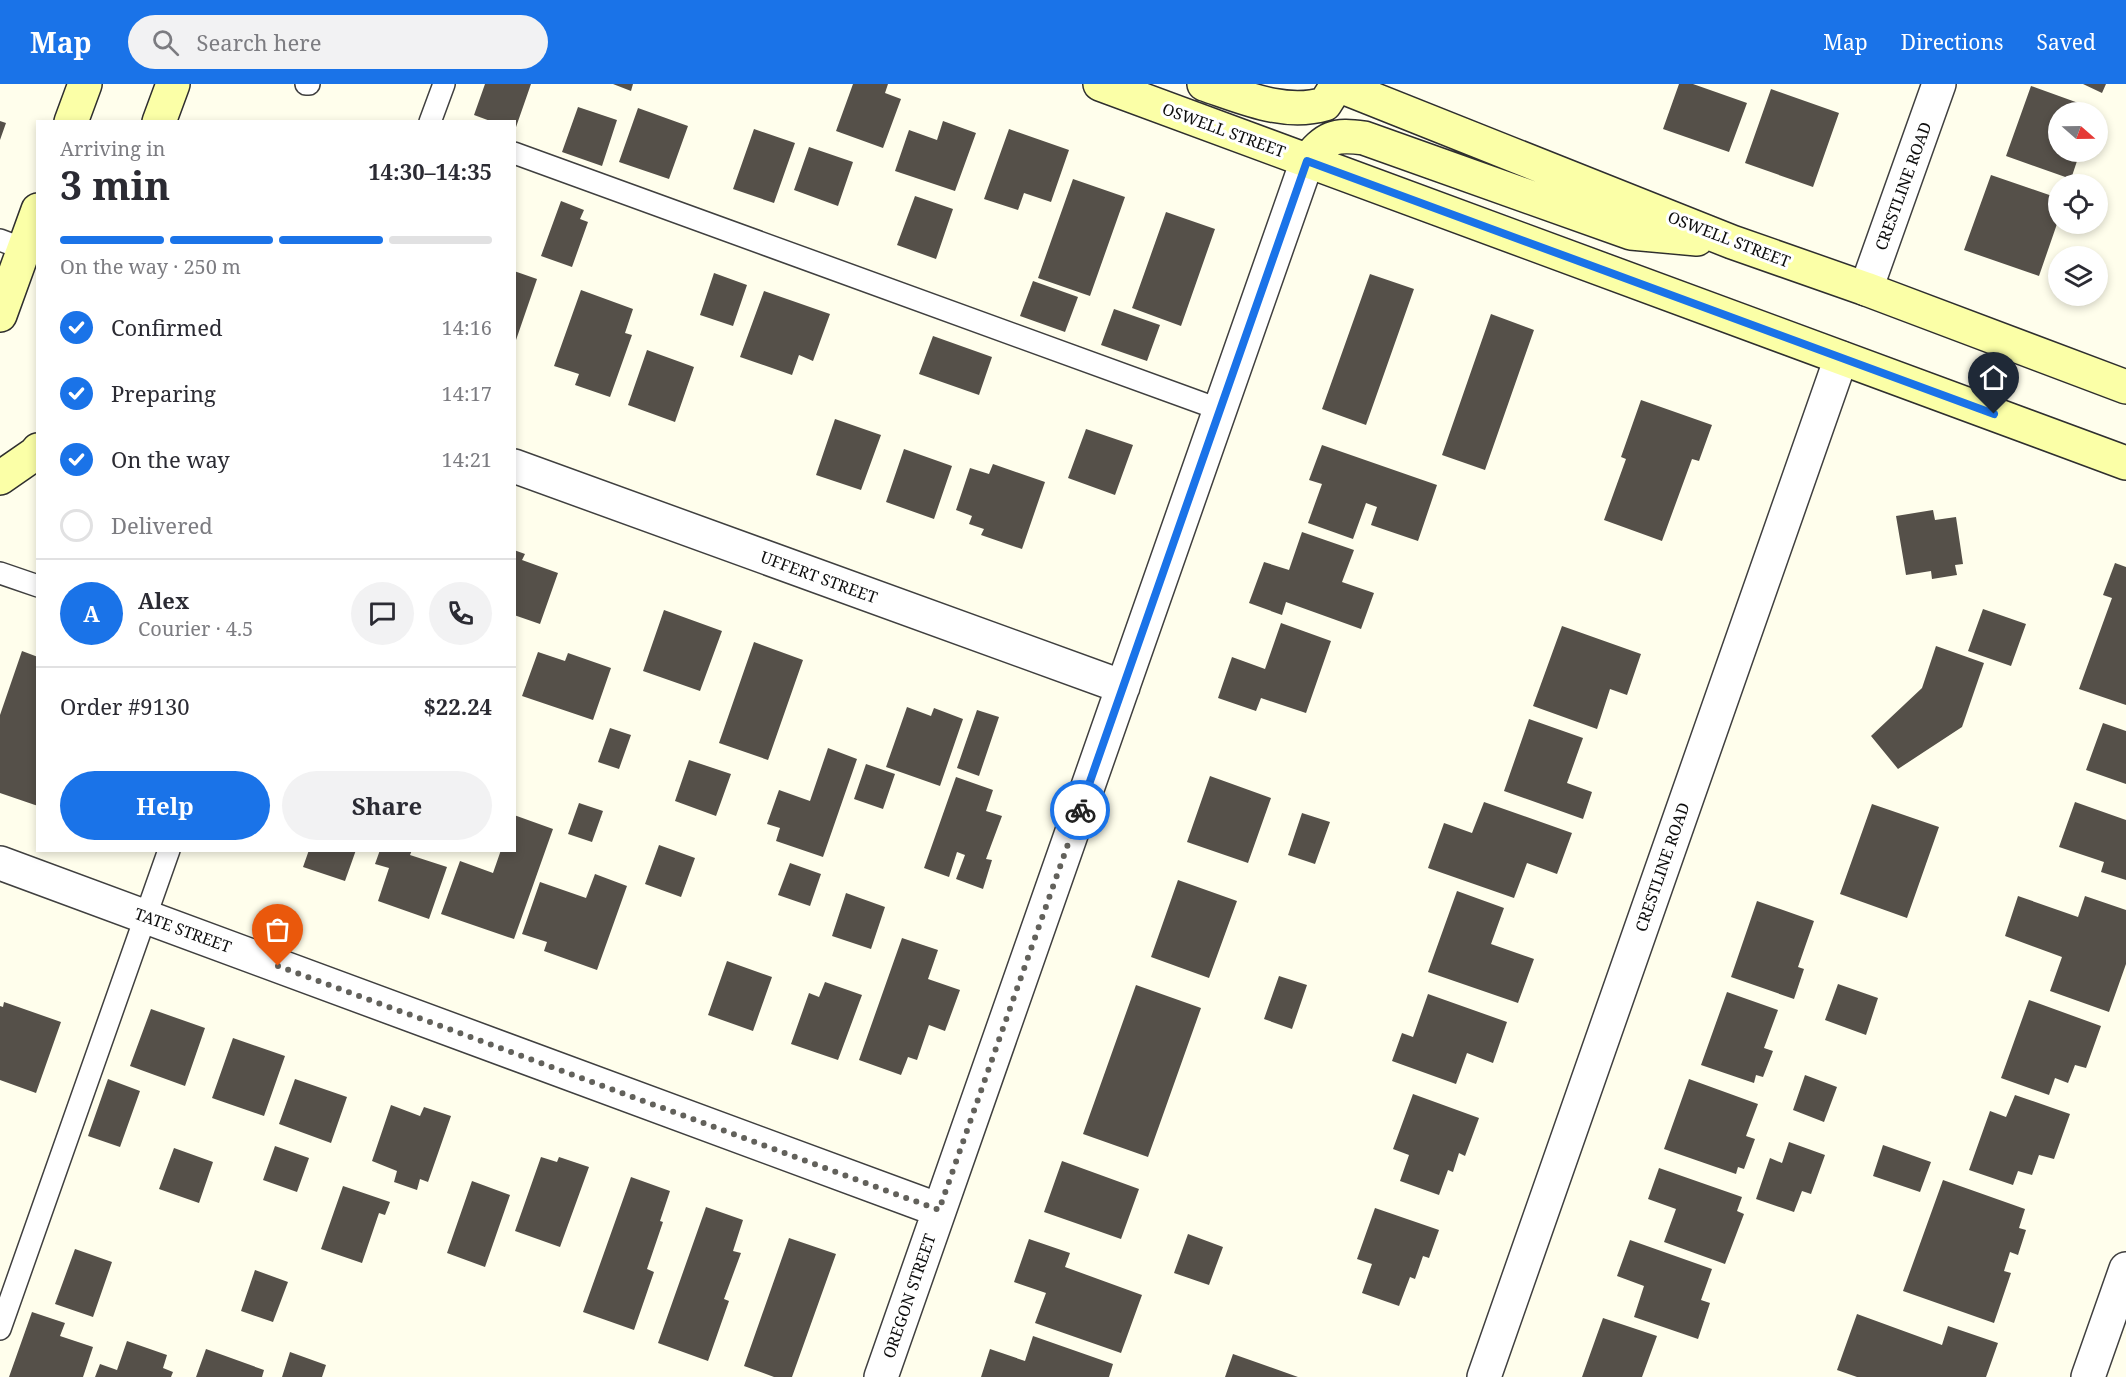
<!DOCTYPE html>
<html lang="en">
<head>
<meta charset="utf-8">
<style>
  :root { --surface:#fff; --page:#f2f2f3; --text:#2b2b33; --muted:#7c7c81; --line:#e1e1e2; --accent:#1a73e8 }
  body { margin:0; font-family:"Noto Serif",serif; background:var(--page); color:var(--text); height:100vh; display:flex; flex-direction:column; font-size:22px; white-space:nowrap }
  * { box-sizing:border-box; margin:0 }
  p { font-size:20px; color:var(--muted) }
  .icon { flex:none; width:33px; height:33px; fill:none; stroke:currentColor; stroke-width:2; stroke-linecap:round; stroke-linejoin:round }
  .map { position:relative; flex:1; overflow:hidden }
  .drawer { position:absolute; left:36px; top:36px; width:480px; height:732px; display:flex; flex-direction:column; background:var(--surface); border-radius:0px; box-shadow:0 3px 9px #0003 }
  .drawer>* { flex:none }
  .needle { width:39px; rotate:110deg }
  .fabs { position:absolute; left:2048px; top:18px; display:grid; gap:12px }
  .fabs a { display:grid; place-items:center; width:60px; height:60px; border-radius:50%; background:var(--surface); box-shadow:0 3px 9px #0003; font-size:30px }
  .pin { position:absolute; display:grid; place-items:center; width:51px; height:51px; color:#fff; margin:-62px -26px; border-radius:50% 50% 50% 0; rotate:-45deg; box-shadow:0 0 6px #0007 }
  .pin .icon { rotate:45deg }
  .courier { position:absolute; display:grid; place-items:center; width:60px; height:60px; margin:-30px; border:4px solid #1a73e8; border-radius:50%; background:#fff; color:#222; box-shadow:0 2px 8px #0007 }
  .overview em { font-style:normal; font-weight:700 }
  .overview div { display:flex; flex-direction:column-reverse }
  .overview { display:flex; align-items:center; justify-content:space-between; height:102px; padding:0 24px }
  h1 { font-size:39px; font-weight:700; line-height:45px }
  .bar { display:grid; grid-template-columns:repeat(4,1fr); gap:9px 6px; align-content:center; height:72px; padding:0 24px }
  .bar i { height:8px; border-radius:4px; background:var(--line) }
  .bar .selected { background:var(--accent) }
  .bar p { grid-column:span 4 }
  .line { display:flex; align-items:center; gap:15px; padding:0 24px; border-top:2px solid var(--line) }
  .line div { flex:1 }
  .round { display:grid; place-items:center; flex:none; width:63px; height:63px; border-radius:32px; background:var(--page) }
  ol { padding:0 24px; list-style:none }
  li { display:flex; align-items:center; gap:18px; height:66px }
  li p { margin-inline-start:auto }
  li .icon { padding:6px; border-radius:50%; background:var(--accent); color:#fff; stroke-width:4 }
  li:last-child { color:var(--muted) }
  li i { width:33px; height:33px; border:3px solid var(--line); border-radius:50% }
  .button { display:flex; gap:12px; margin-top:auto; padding:12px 24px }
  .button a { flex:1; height:69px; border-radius:36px; background:var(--accent); color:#fff; font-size:24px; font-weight:700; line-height:69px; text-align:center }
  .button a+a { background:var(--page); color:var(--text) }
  header { display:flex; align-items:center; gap:36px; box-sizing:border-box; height:84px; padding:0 30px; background:var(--accent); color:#fff }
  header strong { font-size:28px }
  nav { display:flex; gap:33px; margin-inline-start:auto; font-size:21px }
  .search { width:420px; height:54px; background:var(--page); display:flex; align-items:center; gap:15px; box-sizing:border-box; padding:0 21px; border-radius:33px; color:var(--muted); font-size:22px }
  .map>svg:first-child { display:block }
  .building { fill:#555049 }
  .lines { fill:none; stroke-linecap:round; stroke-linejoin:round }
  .service-casing { stroke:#404040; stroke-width:24 }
  .minor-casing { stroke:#404040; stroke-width:36 }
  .secondary-casing { stroke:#2f2f2f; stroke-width:36 }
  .service { stroke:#fff; stroke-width:21 }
  .minor { stroke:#fff; stroke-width:33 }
  .secondary { stroke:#fbffa7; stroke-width:33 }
  .done { stroke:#62615b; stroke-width:6; stroke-dasharray:0 10.8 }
  .route { stroke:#1a73e8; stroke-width:8 }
  .labels { text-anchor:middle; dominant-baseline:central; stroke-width:6; stroke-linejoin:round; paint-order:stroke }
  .street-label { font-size:16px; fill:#0d0d0d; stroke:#fff }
</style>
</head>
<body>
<header>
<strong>Map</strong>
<div class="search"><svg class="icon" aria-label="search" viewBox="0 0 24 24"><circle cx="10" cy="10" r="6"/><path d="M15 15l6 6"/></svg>Search here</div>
<nav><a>Map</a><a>Directions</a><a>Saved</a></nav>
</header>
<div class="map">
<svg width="2126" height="1293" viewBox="0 0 2126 1293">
  <rect width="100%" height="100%" fill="#fffeec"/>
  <path class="building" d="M 485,0 L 531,0 L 515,46 L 514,38 L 493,38 L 474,31 Z
    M 613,0 L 633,0 L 631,7 Z
    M 853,0 L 888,0 L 885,9 L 901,15 L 883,64 L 836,47 Z
    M 1679,0 L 1693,0 L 1747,19 L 1729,68 L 1663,45 Z
    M 2083,0 L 2106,0 L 2102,9 Z
    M 2031,2 L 2095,25 L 2094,28 L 2058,28 L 2058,68 L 2080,68 L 2071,95 L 2006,72 Z
    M 1771,5 L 1839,29 L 1813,103 L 1745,79 Z
    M 578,23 L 617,36 L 602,82 L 562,68 Z
    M 638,24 L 688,42 L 669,95 L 619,78 Z
    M 0,37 L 6,39 L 0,56 Z
    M 943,37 L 976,49 L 955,107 L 895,87 L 909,46 L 937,56 Z
    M 754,45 L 795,59 L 774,119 L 733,105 Z
    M 1009,45 L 1069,66 L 1051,118 L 1024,109 L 1018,126 L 984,115 Z
    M 809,63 L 853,78 L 838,122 L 794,106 Z
    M 1991,91 L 2058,114 L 2058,137 L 2039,192 L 1964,166 Z
    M 1073,95 L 1125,113 L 1090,212 L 1038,194 Z
    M 915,112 L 953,125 L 936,175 L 897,161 Z
    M 561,117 L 584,126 L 580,135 L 588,138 L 572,183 L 541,172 Z
    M 1166,128 L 1215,145 L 1181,242 L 1132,224 Z
    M 514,187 L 537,195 L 515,259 L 514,259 Z
    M 714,189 L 747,201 L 733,242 L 700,231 Z
    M 1370,190 L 1414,205 L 1366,341 L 1322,325 Z
    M 1033,197 L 1078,213 L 1065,248 L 1020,232 Z
    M 581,206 L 633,225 L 625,249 L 632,251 L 610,313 L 575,301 L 579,290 L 554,282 Z
    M 764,207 L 830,230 L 813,277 L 799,271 L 792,291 L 740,273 Z
    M 1114,225 L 1160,241 L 1147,277 L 1101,261 Z
    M 1491,230 L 1534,246 L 1485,386 L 1442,371 Z
    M 933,252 L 992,273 L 979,311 L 919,290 Z
    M 647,266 L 694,283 L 675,338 L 628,321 Z
    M 1641,316 L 1712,341 L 1699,377 L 1692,375 L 1662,457 L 1604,436 L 1626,375 L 1621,373 Z
    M 835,335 L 881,351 L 861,406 L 816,391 Z
    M 1086,345 L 1133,361 L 1115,411 L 1068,394 Z
    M 1322,361 L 1437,401 L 1418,457 L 1371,441 L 1377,423 L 1366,419 L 1353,455 L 1308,439 L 1322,400 L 1309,396 Z
    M 904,365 L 952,382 L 934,435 L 886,418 Z
    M 993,380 L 1045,398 L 1022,465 L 981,451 L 984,445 L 969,440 L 972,432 L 956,426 L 970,384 L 989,390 Z
    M 1933,426 L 1935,436 L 1956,433 L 1963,480 L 1955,481 L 1957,491 L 1932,495 L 1931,487 L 1906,491 L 1896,432 Z
    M 1302,448 L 1354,466 L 1342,498 L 1374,509 L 1361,545 L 1286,518 L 1282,531 L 1249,519 L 1264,478 L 1289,486 Z
    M 514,466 L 525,470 L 522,476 L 558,489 L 540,540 L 514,531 Z
    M 2115,479 L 2126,483 L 2126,621 L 2079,605 L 2112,514 L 2103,511 Z
    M 1983,525 L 2026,540 L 2011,582 L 1968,567 Z
    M 664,526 L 722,547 L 700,607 L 643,587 Z
    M 1281,539 L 1331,557 L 1306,629 L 1261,614 L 1256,627 L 1218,614 L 1232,573 L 1265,585 Z
    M 1562,542 L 1641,570 L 1627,611 L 1610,605 L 1597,645 L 1533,622 Z
    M 754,558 L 803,576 L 768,676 L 719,659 Z
    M 1936,562 L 1984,579 L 1962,643 L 1898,685 L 1871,652 L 1922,604 Z
    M 22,567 L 38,573 L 38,722 L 0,709 L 0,631 Z
    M 538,568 L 565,577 L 568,569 L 611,584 L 593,636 L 522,612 Z
    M 907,623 L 931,632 L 934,624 L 963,635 L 940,702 L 886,683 Z
    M 977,626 L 999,633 L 979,692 L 957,684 Z
    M 1529,635 L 1583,654 L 1567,699 L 1592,708 L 1583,735 L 1504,707 Z
    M 2103,639 L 2126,647 L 2126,700 L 2086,686 Z
    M 610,644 L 631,651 L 619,685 L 598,678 Z
    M 828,664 L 857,675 L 823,773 L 776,757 L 780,744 L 767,740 L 779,706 L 810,717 Z
    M 689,676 L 731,690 L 716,732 L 675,717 Z
    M 866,680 L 895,690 L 883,725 L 854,715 Z
    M 1210,692 L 1271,714 L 1248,779 L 1187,758 Z
    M 956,693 L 993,706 L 986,727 L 1002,732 L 986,775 L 992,776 L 983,805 L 956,795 L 965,771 L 957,768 L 949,793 L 924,784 Z
    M 1484,718 L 1572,749 L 1557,790 L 1527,779 L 1514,814 L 1428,784 L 1444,739 L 1472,749 Z
    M 2075,718 L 2126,736 L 2126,796 L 2101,788 L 2104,778 L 2059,763 Z
    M 579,719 L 603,727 L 592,758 L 568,750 Z
    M 1872,720 L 1939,743 L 1907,834 L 1840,810 Z
    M 1302,729 L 1330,738 L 1315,780 L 1288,771 Z
    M 514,731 L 553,745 L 514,855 L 441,830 L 460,777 L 493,789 L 501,766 L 514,766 Z
    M 659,761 L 695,774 L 681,813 L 645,800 Z
    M 309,766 L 356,766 L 345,797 L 303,783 Z
    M 380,766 L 412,766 L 410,771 L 447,783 L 429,835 L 378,817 L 389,784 L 375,780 Z
    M 790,779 L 821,790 L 810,822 L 778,811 Z
    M 595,790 L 627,802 L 597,886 L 544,867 L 547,858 L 522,850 L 540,798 L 586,814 Z
    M 1178,796 L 1237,817 L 1209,894 L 1151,873 Z
    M 1457,807 L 1504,824 L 1491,860 L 1534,875 L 1518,919 L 1428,888 Z
    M 846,809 L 885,823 L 871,865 L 832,852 Z
    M 2018,812 L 2078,833 L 2085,812 L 2126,826 L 2126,880 L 2109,928 L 2050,907 L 2062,873 L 2005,852 Z
    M 1757,817 L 1814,837 L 1798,883 L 1804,885 L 1794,915 L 1731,893 Z
    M 902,854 L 938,866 L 928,895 L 960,906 L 945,947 L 929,941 L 917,976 L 908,973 L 901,991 L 859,976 Z
    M 727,877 L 772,893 L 753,947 L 708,931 Z
    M 1279,892 L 1307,901 L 1292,945 L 1264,935 Z
    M 825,898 L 862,911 L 838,976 L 791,960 L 809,909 L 819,913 Z
    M 1838,900 L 1878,914 L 1866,951 L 1825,936 Z
    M 1136,901 L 1201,924 L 1148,1073 L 1083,1050 Z
    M 1727,908 L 1778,926 L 1764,964 L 1773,967 L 1763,993 L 1756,991 L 1754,999 L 1701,981 Z
    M 1428,910 L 1507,938 L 1493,979 L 1467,969 L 1456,1000 L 1392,977 L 1402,949 L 1413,953 Z
    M 2029,916 L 2101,942 L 2086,984 L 2075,981 L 2068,999 L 2055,994 L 2049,1011 L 2001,994 Z
    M 4,918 L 61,938 L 36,1009 L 0,996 L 0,922 L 3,923 Z
    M 151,925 L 205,944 L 185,1002 L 130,982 Z
    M 233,954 L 285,972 L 264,1032 L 212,1014 Z
    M 1805,991 L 1837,1003 L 1824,1038 L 1793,1026 Z
    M 108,995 L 140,1007 L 120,1063 L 88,1052 Z
    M 295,995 L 347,1013 L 331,1059 L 279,1040 Z
    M 1689,995 L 1758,1020 L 1746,1052 L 1755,1055 L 1744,1085 L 1738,1083 L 1736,1090 L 1664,1065 Z
    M 1413,1010 L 1479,1034 L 1465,1072 L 1459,1069 L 1453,1088 L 1448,1086 L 1439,1111 L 1400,1097 L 1409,1071 L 1393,1065 Z
    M 2015,1011 L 2070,1030 L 2054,1075 L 2039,1071 L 2032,1091 L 2018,1087 L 2013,1101 L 1969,1086 L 1990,1027 L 2006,1033 Z
    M 391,1021 L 420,1032 L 424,1023 L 451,1032 L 428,1098 L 420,1095 L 417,1106 L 394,1098 L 397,1087 L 372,1077 Z
    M 1789,1058 L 1825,1071 L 1811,1110 L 1802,1107 L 1794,1128 L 1756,1115 L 1770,1074 L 1782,1079 Z
    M 1883,1061 L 1931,1078 L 1920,1108 L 1873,1092 Z
    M 275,1062 L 309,1074 L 297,1108 L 263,1096 Z
    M 174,1064 L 213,1078 L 199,1119 L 159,1105 Z
    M 541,1073 L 557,1078 L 559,1073 L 589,1083 L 560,1163 L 515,1147 Z
    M 1062,1077 L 1139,1105 L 1121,1155 L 1044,1128 Z
    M 1659,1084 L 1742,1113 L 1737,1127 L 1744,1130 L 1725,1180 L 1664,1158 L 1676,1125 L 1648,1115 Z
    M 631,1093 L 670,1107 L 660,1137 L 663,1138 L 647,1185 L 654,1188 L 634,1246 L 583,1228 Z
    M 1943,1096 L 2025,1125 L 2019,1144 L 2026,1146 L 2018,1171 L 2010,1168 L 2004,1187 L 2011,1189 L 1994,1239 L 1903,1207 Z
    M 472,1097 L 510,1111 L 485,1183 L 447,1169 Z
    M 343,1102 L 390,1118 L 385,1131 L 379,1129 L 362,1179 L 321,1165 Z
    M 706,1123 L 743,1136 L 733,1167 L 741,1169 L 724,1215 L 729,1217 L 708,1277 L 658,1259 Z
    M 1375,1124 L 1439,1146 L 1429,1174 L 1423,1172 L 1415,1195 L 1410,1193 L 1399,1222 L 1362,1209 L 1372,1180 L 1357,1175 Z
    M 1188,1150 L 1223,1163 L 1209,1201 L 1174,1189 Z
    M 789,1154 L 836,1170 L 792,1293 L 774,1293 L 744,1282 Z
    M 1029,1155 L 1070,1169 L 1065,1183 L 1142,1211 L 1121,1269 L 1035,1239 L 1046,1209 L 1014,1198 Z
    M 1630,1156 L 1712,1185 L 1701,1216 L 1710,1219 L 1698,1255 L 1634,1233 L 1644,1202 L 1617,1192 Z
    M 75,1165 L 112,1178 L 93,1233 L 55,1220 Z
    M 255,1186 L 288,1198 L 273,1238 L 241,1227 Z
    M 32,1228 L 65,1239 L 60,1252 L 93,1263 L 83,1293 L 9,1293 Z
    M 1857,1230 L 1942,1261 L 1948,1242 L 1998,1259 L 1986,1293 L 1857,1293 L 1837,1286 Z
    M 1603,1234 L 1657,1252 L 1642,1293 L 1582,1293 Z
    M 1033,1252 L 1113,1280 L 1109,1293 L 981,1293 L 990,1265 L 1025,1277 Z
    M 127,1257 L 167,1271 L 163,1284 L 173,1288 L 171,1293 L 95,1293 L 100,1280 L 117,1286 Z
    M 206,1265 L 264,1286 L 262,1293 L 196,1293 Z
    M 290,1268 L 326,1281 L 322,1293 L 282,1293 Z
    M 1233,1270 L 1298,1293 L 1225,1293 Z"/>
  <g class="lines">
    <g class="service-casing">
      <path id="service" d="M 306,0 L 309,0
        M 430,38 L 444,0
        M 514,69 L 1221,326
        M 0,156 L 24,165
        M 0,489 L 38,502
        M 0,1245 L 169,766"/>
    </g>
    <g class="minor-casing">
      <path id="minor" d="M 1866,205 L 1939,0
        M 514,382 L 1123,603
        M 0,779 L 939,1126
        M 881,1293 L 1307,77
        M 1484,1293 L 1841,274
        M 2088,1293 L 2126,1185"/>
    </g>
    <g class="secondary-casing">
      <path id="secondary" d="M 1100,0 L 2126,379
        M 1204,0 C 1243,13 1284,32 1325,20 L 1337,1
        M 1335,0 L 1732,158 L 1866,205 L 2126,303
        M 71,38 L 85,0
        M 159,38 L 173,0
        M 1307,77 C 1326,53 1334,50 1364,54 L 1631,149 L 1697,155
        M 0,231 L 38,126
        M 0,394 L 36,369 L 38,366"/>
    </g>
    <use href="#service" class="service"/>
    <use href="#minor" class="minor"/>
    <use href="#secondary" class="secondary"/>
  </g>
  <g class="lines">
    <path class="done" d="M 278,882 L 939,1126 L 1080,726"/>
    <path class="route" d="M 1080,726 L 1307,77 L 1994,330"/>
  </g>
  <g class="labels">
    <g class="street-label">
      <text transform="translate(1224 46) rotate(20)">OSWELL STREET</text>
      <text transform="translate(1903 102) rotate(-70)">CRESTLINE ROAD</text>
      <text transform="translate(1729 155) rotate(21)">OSWELL STREET</text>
      <text transform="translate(819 493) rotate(20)">UFFERT STREET</text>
      <text transform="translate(1662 783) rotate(-71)">CRESTLINE ROAD</text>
      <text transform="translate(183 846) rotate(20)">TATE STREET</text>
      <text transform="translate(909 1212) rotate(-71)">OREGON STREET</text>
    </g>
  </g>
</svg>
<div class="fabs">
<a><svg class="needle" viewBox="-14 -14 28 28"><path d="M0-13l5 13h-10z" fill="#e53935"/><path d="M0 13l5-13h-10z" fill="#7c7c81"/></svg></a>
<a><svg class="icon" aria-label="locate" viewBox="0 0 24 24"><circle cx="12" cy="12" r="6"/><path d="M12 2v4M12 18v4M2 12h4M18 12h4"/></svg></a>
<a><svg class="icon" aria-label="layers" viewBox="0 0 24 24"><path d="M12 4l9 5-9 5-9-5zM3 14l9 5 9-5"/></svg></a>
</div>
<div class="pin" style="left:278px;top:882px;background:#ea580c"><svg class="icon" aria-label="bag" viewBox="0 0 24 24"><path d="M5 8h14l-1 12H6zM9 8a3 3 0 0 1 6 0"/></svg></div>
<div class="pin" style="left:1994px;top:330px;background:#1f2937"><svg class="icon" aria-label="home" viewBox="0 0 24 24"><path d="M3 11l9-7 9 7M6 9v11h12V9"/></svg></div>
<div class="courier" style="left:1080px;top:726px"><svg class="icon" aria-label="bike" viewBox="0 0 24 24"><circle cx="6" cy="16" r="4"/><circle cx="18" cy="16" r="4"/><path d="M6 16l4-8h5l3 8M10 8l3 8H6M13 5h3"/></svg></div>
<section class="drawer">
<div class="overview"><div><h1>3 min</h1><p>Arriving in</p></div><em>14:30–14:35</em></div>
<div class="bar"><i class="selected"></i><i class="selected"></i><i class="selected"></i><i></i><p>On the way · 250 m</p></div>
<ol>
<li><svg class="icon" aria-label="check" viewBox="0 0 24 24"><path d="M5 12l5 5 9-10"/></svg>Confirmed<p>14:16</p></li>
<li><svg class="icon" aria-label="check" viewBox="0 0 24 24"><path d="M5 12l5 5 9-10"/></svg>Preparing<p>14:17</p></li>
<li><svg class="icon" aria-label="check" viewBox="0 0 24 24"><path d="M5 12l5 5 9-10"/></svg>On the way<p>14:21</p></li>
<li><i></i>Delivered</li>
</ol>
<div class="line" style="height:108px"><b class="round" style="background:var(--accent);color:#fff">A</b><div><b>Alex</b><p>Courier · 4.5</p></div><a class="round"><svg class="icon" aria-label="chat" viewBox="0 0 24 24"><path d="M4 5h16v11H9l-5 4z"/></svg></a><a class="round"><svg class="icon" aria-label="phone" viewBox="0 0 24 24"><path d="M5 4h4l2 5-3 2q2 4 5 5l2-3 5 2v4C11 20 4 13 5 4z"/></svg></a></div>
<div class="line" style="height:78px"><div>Order #9130</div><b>$22.24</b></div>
<div class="button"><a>Help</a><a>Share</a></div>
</section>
</div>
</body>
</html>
